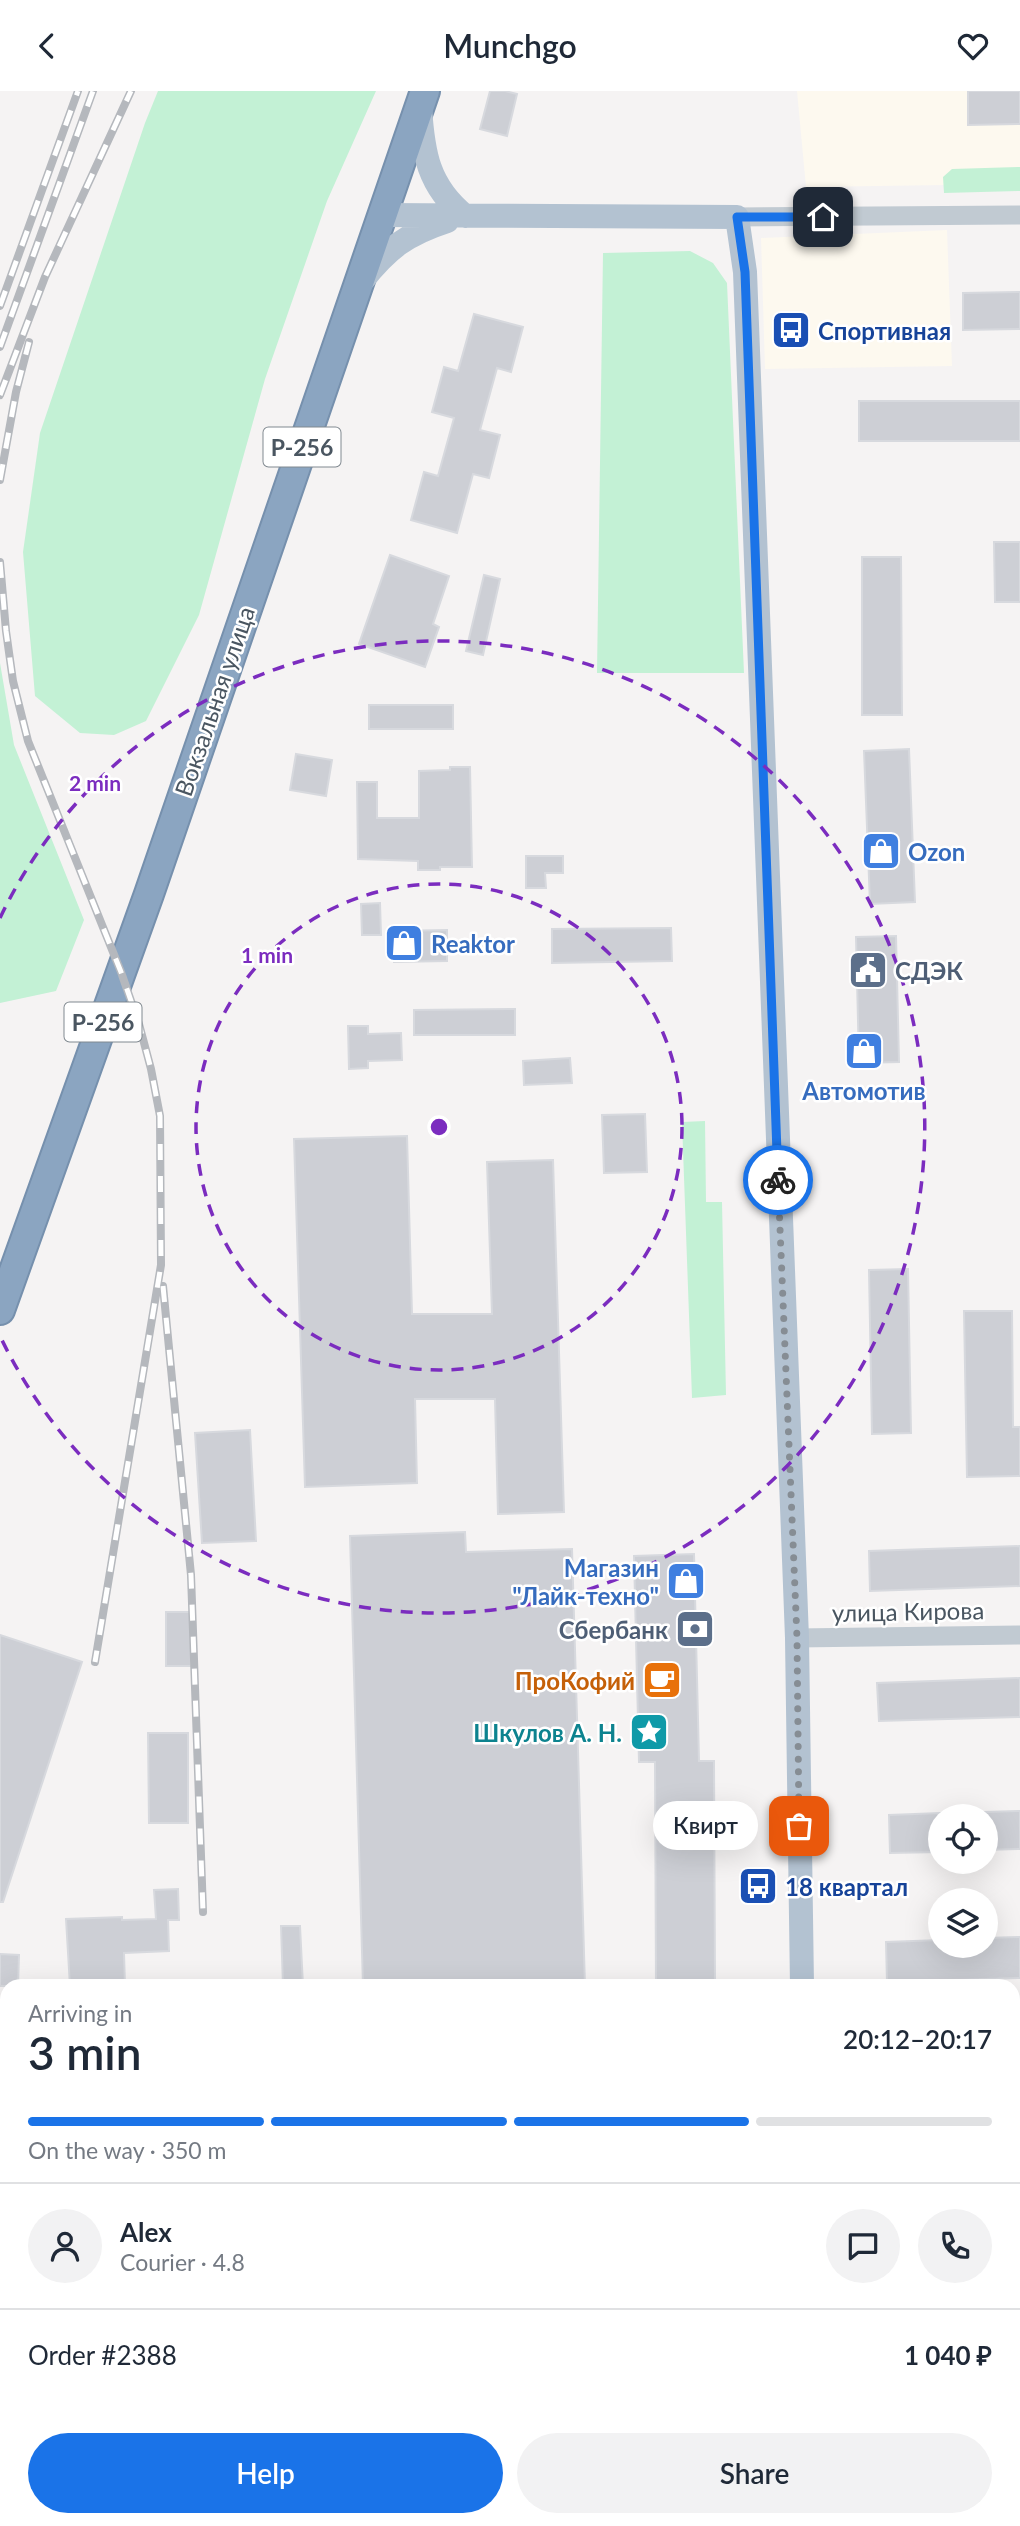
<!DOCTYPE html>
<html lang="en">
<head>
<meta charset="utf-8">
<style>
  :root { --surface:#fff; --page:#f2f2f3; --text:#1f2937; --muted:#747a83; --line:#e0e1e3; --accent:#1a73e8 }
  body { margin:0; font-family:Lato,sans-serif; background:var(--page); color:var(--text); height:100vh; display:flex; flex-direction:column; font-size:26px; white-space:nowrap }
  * { box-sizing:border-box; margin:0 }
  p { font-size:23px; color:var(--muted) }
  .icon { flex:none; width:38px; height:38px; fill:none; stroke:currentColor; stroke-width:2; stroke-linecap:round; stroke-linejoin:round }
  .map { position:relative; flex:1; overflow:hidden }
  .panel { position:absolute; left:0px; top:1888px; width:1020px; height:548px; display:flex; flex-direction:column; background:var(--surface); border-radius:21px 21px 0 0; box-shadow:0 7px 28px #0002 }
  .panel>* { flex:none }
  .tools { position:absolute; left:928px; top:1713px; display:grid; gap:14px }
  .tools a { display:grid; place-items:center; width:70px; height:70px; border-radius:50%; background:var(--surface); box-shadow:0 7px 28px #0002; font-size:35px }
  .pin { position:absolute; display:grid; place-items:center; width:60px; height:60px; color:#fff; margin:-30px; border-radius:14px; box-shadow:0 4px 10px #0006 }
  .courier { position:absolute; display:grid; place-items:center; width:70px; height:70px; margin:-35px; border:5px solid #1a73e8; border-radius:50%; background:#fff; color:#222; box-shadow:0 2px 9px #0007 }
  .bubble { position:absolute; height:49px; border-radius:24px; background:var(--surface); box-shadow:0 7px 28px #0002; font-size:23px; font-weight:600; line-height:49px; text-align:center }
  .head em { font-style:normal; font-weight:600 }
  .head div { display:flex; flex-direction:column-reverse }
  .head { display:flex; align-items:center; justify-content:space-between; height:119px; padding:0 28px }
  h1 { font-size:46px; font-weight:600; line-height:52px }
  .bar { display:grid; grid-template-columns:repeat(4,1fr); gap:10px 7px; align-content:center; height:84px; padding:0 28px }
  .bar i { height:9px; border-radius:5px; background:var(--line) }
  .bar .current { background:var(--accent) }
  .bar p { grid-column:span 4 }
  .line { display:flex; align-items:center; gap:18px; padding:0 28px; border-top:2px solid var(--line) }
  .line div { flex:1 }
  .round { display:grid; place-items:center; flex:none; width:74px; height:74px; border-radius:37px; background:var(--page) }
  .primary-button { display:flex; gap:14px; margin-top:auto; padding:14px 28px }
  .primary-button a { flex:1; height:80px; border-radius:42px; background:var(--accent); color:#fff; font-size:28px; font-weight:600; line-height:80px; text-align:center }
  .primary-button a+a { background:var(--page); color:var(--text) }
  header { display:flex; justify-content:space-between; align-items:center; height:91px; padding:0 28px; background:var(--surface); font-size:32px; font-weight:600 }
  .map>svg:first-child { display:block }
  .commercial { fill:#fdf9ef }
  .education { fill:#e6e4e5 }
  .green { fill:#c3f1d5 }
  .building { fill:#cdcfd5; stroke:#d7d9de; stroke-width:2 }
  .lines { fill:none; stroke-linecap:round; stroke-linejoin:round }
  .highway-casing { stroke:#7690ad; stroke-width:32 }
  .minor { stroke:#c1cad2; stroke-width:19 }
  .major { stroke:#b3c2d1; stroke-width:24 }
  .highway { stroke:#8ba5c1; stroke-width:28 }
  .rail-casing { stroke:#b5b8bd; stroke-width:8 }
  .rail { stroke:#fff; stroke-width:5; stroke-dasharray:16; stroke-linecap:butt }
  .done { stroke:#868d94; stroke-width:7; stroke-dasharray:0 12.6 }
  .route { stroke:#1a73e8; stroke-width:9 }
  .ring { fill:none; stroke:#7b2cbf; stroke-width:3.5; stroke-dasharray:12 9 }
  .labels { text-anchor:middle; dominant-baseline:central; stroke-width:5; stroke-linejoin:round; paint-order:stroke }
  .shield { fill:#fff; stroke:#808990; stroke-width:2 }
  .shield-label { font-size:23px; font-weight:bold; fill:#4a5661 }
  .transit-label { font-size:24px; font-weight:bold; fill:#164399; stroke:#fff; text-anchor:start }
  .street-label { font-size:24px; fill:#4a5661; stroke:#fff }
  .shop-label { font-size:24px; font-weight:bold; fill:#366cbe; stroke:#fff; text-anchor:start }
  .service-label { font-size:24px; font-weight:bold; fill:#4e5e75; stroke:#fff; text-anchor:start }
  .food-label { font-size:24px; font-weight:bold; fill:#c56008; stroke:#fff; text-anchor:end }
  .culture-label { font-size:24px; font-weight:bold; fill:#0d838f; stroke:#fff; text-anchor:end }
  .centre { fill:#7b2cbf; stroke:#fff; stroke-width:3.5 }
  .ring-label { font-size:21px; text-anchor:middle; font-weight:bold; fill:#7b2cbf; stroke:#fff; stroke-width:5; stroke-linejoin:round; paint-order:stroke }
</style>
</head>
<body>
<header><svg class="icon" aria-label="back" viewBox="0 0 24 24"><path d="M15 5l-7 7 7 7"/></svg>Munchgo<svg class="icon" aria-label="heart" viewBox="0 0 24 24"><path d="M12 20l-8-8c-3-5 5-10 8-4 3-6 11-1 8 4z"/></svg></header>
<div class="map">
<svg width="1020" height="2435" viewBox="0 0 1020 2435">
  <rect width="100%" height="100%" fill="#f5f3f3"/>
  <path class="commercial" d="M 797,0 L 1020,0 L 1020,93 L 806,96 Z
    M 947,139 L 952,275 L 765,278 L 761,147 Z"/>
  <path class="education" d="M 1013,1911 L 1020,1911 L 1020,2435 L 861,2435 L 860,2429 L 1013,2429 Z"/>
  <path class="green" d="M 158,0 L 376,0 L 327,110 L 265,288 L 199,524 L 146,630 L 114,644 L 80,642 L 35,605 L 23,461 L 40,342 L 145,32 Z
    M 1020,76 L 1020,100 L 944,102 L 943,86 L 952,78 Z
    M 690,160 L 713,172 L 727,192 L 744,582 L 597,582 L 603,162 Z
    M 0,572 L 14,654 L 84,829 L 56,900 L 0,912 Z
    M 705,1030 L 706,1111 L 722,1111 L 726,1304 L 692,1307 L 682,1031 Z"/>
  <path class="building" d="M 490,0 L 505,0 L 517,3 L 507,45 L 480,38 Z
    M 968,0 L 1020,0 L 1020,33 L 968,34 Z
    M 1020,201 L 1020,238 L 963,239 L 963,202 Z
    M 474,223 L 523,236 L 511,281 L 497,277 L 480,339 L 500,344 L 489,387 L 473,383 L 457,442 L 411,429 L 424,381 L 438,385 L 454,327 L 432,321 L 444,276 L 458,280 Z
    M 859,310 L 1020,310 L 1020,350 L 859,350 Z
    M 994,451 L 1020,451 L 1020,511 L 995,511 Z
    M 390,464 L 449,485 L 433,533 L 439,536 L 425,576 L 359,553 Z
    M 862,466 L 901,466 L 902,624 L 862,624 Z
    M 484,484 L 500,488 L 483,564 L 466,560 Z
    M 369,614 L 453,614 L 453,638 L 369,638 Z
    M 909,658 L 915,811 L 870,813 L 864,660 Z
    M 296,663 L 332,669 L 326,705 L 290,699 Z
    M 450,676 L 470,676 L 472,776 L 440,776 L 440,779 L 418,779 L 418,770 L 358,768 L 357,691 L 377,691 L 377,727 L 419,727 L 419,680 L 450,679 Z
    M 526,765 L 563,765 L 563,782 L 545,782 L 546,797 L 526,797 Z
    M 380,812 L 381,844 L 362,844 L 361,813 Z
    M 671,837 L 672,870 L 552,872 L 552,838 Z
    M 447,839 L 447,870 L 394,871 L 393,840 Z
    M 896,845 L 899,971 L 859,972 L 856,846 Z
    M 515,918 L 515,944 L 414,944 L 414,919 Z
    M 348,935 L 368,935 L 368,943 L 401,942 L 402,969 L 368,970 L 368,977 L 349,978 Z
    M 570,967 L 572,992 L 524,994 L 523,970 Z
    M 645,1023 L 647,1081 L 604,1082 L 602,1024 Z
    M 407,1045 L 412,1223 L 492,1223 L 487,1071 L 553,1069 L 564,1421 L 498,1423 L 495,1308 L 415,1308 L 417,1392 L 305,1396 L 294,1048 Z
    M 908,1178 L 911,1342 L 872,1343 L 869,1179 Z
    M 964,1220 L 1012,1220 L 1013,1336 L 1020,1336 L 1020,1385 L 967,1386 Z
    M 250,1339 L 256,1450 L 202,1452 L 195,1342 Z
    M 465,1441 L 466,1461 L 572,1458 L 585,1895 L 363,1895 L 350,1445 Z
    M 1020,1455 L 1020,1495 L 870,1500 L 869,1460 Z
    M 694,1463 L 699,1670 L 714,1670 L 715,1895 L 656,1895 L 655,1671 L 639,1671 L 634,1465 Z
    M 166,1521 L 191,1521 L 191,1575 L 166,1575 Z
    M 0,1544 L 82,1571 L 3,1811 L 0,1811 Z
    M 1020,1587 L 1020,1626 L 879,1630 L 877,1592 Z
    M 148,1642 L 188,1642 L 188,1732 L 149,1732 Z
    M 1020,1720 L 1020,1758 L 985,1759 L 985,1721 Z
    M 940,1722 L 940,1761 L 890,1762 L 889,1724 Z
    M 178,1798 L 179,1829 L 168,1829 L 169,1860 L 124,1862 L 125,1895 L 70,1895 L 66,1828 L 122,1826 L 122,1829 L 156,1828 L 154,1799 Z
    M 281,1835 L 300,1835 L 303,1895 L 283,1895 Z
    M 1020,1846 L 1020,1887 L 887,1891 L 886,1851 L 940,1849 L 940,1855 L 985,1855 L 985,1847 Z
    M 0,1863 L 19,1864 L 18,1895 L 0,1895 Z"/>
  <g class="lines">
    <g class="highway-casing">
      <path id="highway" d="M 0,1219 L 149,803 L 425,0"/>
    </g>
    <path class="minor" d="M 737,126 L 1020,124
      M 797,1547 L 1020,1544"/>
    <path class="major" d="M 420,17 C 423,62 428,95 465,125
      M 383,124 L 737,126 L 745,181 L 797,1547 L 802,1895
      M 362,190 C 388,157 407,143 447,130
      M 809,2429 L 809,2435"/>
    <use href="#highway" class="highway"/>
    <g class="rail-casing">
      <path id="rail" d="M 0,215 L 78,0
        M 0,256 L 93,0
        M 0,304 L 45,186 L 131,0
        M 0,389 L 16,301 L 29,251
        M 0,471 L 6,540 L 13,590 L 28,650 L 121,881 L 139,933 L 151,978 L 160,1025 L 161,1174 L 95,1571
        M 163,1195 L 191,1484 L 203,1821"/>
    </g>
    <use href="#rail" class="rail"/>
  </g>
  <g class="lines">
    <path class="done" d="M 778,1089 L 797,1547 L 799,1735"/>
    <path class="route" d="M 778,1089 L 745,181 L 737,126 L 823,126"/>
  </g>
  <g class="ring">
    <circle cx="439" cy="1036" r="243"/>
    <path d="M0 827A486 486 0 1 1 0 1245"/>
  </g>
  <defs>
    <g id="bus-square" transform="scale(2.0125)"><rect x="-9" y="-9" width="18" height="18" rx="4" fill="#1a4fb4" stroke="#fff"/><path d="M-5-6H5V4H4V6H2V4H-2V6H-4V4H-5ZM-3.5-4V0h7V-4ZM-3.5 1.2v1.5H-2V1.2ZM2 1.2v1.5H3.5V1.2Z" fill="#fff"/></g>
    <g id="shop-square" transform="scale(2.0125)"><rect x="-9" y="-9" width="18" height="18" rx="4" fill="#3f7fe0" stroke="#fff"/><path d="M-5-2.5h2.3a2.7 3.5 0 0 1 5.4 0H5L5.5 6h-11ZM-1.5-2.5h3a1.5 2.3 0 0 0-3 0Z" fill="#fff"/></g>
    <g id="civic-square" transform="scale(2.0125)"><rect x="-9" y="-9" width="18" height="18" rx="4" fill="#5c6f8a" stroke="#fff"/><path d="M-.6-6.5H3V-4.5H.6V-3L4-1V1h2V6H-6V1h2V-1L-.6-3ZM-1.2 2.5V6h2.4V2.5Z" fill="#fff"/></g>
    <g id="bank-square" transform="scale(2.0125)"><rect x="-9" y="-9" width="18" height="18" rx="4" fill="#5c6f8a" stroke="#fff"/><path d="M-6-4H6V4H-6ZM0-2.3a2.3 2.3 0 1 0 0 4.6a2.3 2.3 0 1 0 0-4.6Z" fill="#fff"/></g>
    <g id="cafe-square" transform="scale(2.0125)"><rect x="-9" y="-9" width="18" height="18" rx="4" fill="#e8710a" stroke="#fff"/><path d="M-5.5-4.5H6V0H3Q3 3.5 0 3.5H-2.5Q-5.5 3.5-5.5 0ZM3-3.2v2h1.7v-2ZM-6 4.5H4V6H-6Z" fill="#fff"/></g>
    <g id="sight-square" transform="scale(2.0125)"><rect x="-9" y="-9" width="18" height="18" rx="4" fill="#0f9aa8" stroke="#fff"/><path d="M0-6L1.8-2.2L6-1.7L2.9 1.2L3.7 5.4L0 3.3L-3.7 5.4L-2.9 1.2L-6-1.7L-1.8-2.2Z" fill="#fff"/></g>
  </defs>
  <g fill-rule="evenodd">
    <use href="#bus-square" x="791" y="239"/>
    <use href="#shop-square" x="881" y="760"/>
    <use href="#shop-square" x="404" y="852"/>
    <use href="#civic-square" x="868" y="879"/>
    <use href="#shop-square" x="864" y="960"/>
    <use href="#shop-square" x="686" y="1490"/>
    <use href="#bank-square" x="695" y="1538"/>
    <use href="#cafe-square" x="662" y="1589"/>
    <use href="#sight-square" x="649" y="1641"/>
    <use href="#bus-square" x="758" y="1795"/>
  </g>
  <g class="labels">
    <g class="shield">
      <rect x="263.5" y="336.5" width="77" height="39" rx="5"/>
      <rect x="64.5" y="911.5" width="77" height="39" rx="5"/>
    </g>
    <g class="shield-label">
      <text x="302" y="356">Р-256</text>
      <text x="103" y="931">Р-256</text>
    </g>
    <g class="transit-label">
      <text x="818" y="239">Спортивная</text>
      <text x="785" y="1795">18 квартал</text>
    </g>
    <g class="street-label">
      <text transform="translate(214 610) rotate(-71)">Вокзальная улица</text>
      <text transform="translate(908 1520) rotate(-1)">улица Кирова</text>
    </g>
    <g class="shop-label">
      <text x="908" y="760">Ozon</text>
      <text x="431" y="852">Reaktor</text>
      <text x="864" y="999" text-anchor="middle">Автомотив</text>
      <text x="659" y="1476" text-anchor="end">Магазин<tspan x="659" dy="28">"Лайк-техно"</tspan></text>
    </g>
    <g class="service-label">
      <text x="895" y="879">СДЭК</text>
      <text x="668" y="1538" text-anchor="end">Сбербанк</text>
    </g>
    <g class="food-label">
      <text x="635" y="1589">ПроКофий</text>
    </g>
    <g class="culture-label">
      <text x="622" y="1641">Шкулов А. Н.</text>
    </g>
  </g>
  <circle cx="439" cy="1036" r="10" class="centre"/>
  <g class="ring-label">
    <text x="95" y="700">2 min</text>
    <text x="267" y="872">1 min</text>
  </g>
</svg>
<div class="tools">
<a><svg class="icon" aria-label="locate" viewBox="0 0 24 24"><circle cx="12" cy="12" r="6"/><path d="M12 2v4M12 18v4M2 12h4M18 12h4"/></svg></a>
<a><svg class="icon" aria-label="layers" viewBox="0 0 24 24"><path d="M12 4l9 5-9 5-9-5zM3 14l9 5 9-5"/></svg></a>
</div>
<div class="pin" style="left:799px;top:1735px;background:#ea580c"><svg class="icon" aria-label="bag" viewBox="0 0 24 24"><path d="M5 8h14l-1 12H6zM9 8a3 3 0 0 1 6 0"/></svg></div>
<div class="pin" style="left:823px;top:126px;background:#1f2937"><svg class="icon" aria-label="home" viewBox="0 0 24 24"><path d="M3 11l9-7 9 7M6 9v11h12V9"/></svg></div>
<div class="courier" style="left:778px;top:1089px"><svg class="icon" aria-label="bike" viewBox="0 0 24 24"><circle cx="6" cy="16" r="4"/><circle cx="18" cy="16" r="4"/><path d="M6 16l4-8h5l3 8M10 8l3 8H6M13 5h3"/></svg></div>
<div class="bubble" style="left:653px;top:1710px;width:105px">Квирт</div>
<section class="panel">
<div class="head"><div><h1>3 min</h1><p>Arriving in</p></div><em>20:12–20:17</em></div>
<div class="bar"><i class="current"></i><i class="current"></i><i class="current"></i><i></i><p>On the way · 350 m</p></div>
<div class="line" style="height:126px"><a class="round"><svg class="icon" aria-label="person" viewBox="0 0 24 24"><circle cx="12" cy="8" r="4"/><path d="M4 21q1-7 8-7t8 7"/></svg></a><div><b>Alex</b><p>Courier · 4.8</p></div><a class="round"><svg class="icon" aria-label="chat" viewBox="0 0 24 24"><path d="M4 5h16v11H9l-5 4z"/></svg></a><a class="round"><svg class="icon" aria-label="phone" viewBox="0 0 24 24"><path d="M5 4h4l2 5-3 2q2 4 5 5l2-3 5 2v4C11 20 4 13 5 4z"/></svg></a></div>
<div class="line" style="height:91px"><div>Order #2388</div><b>1 040 ₽</b></div>
<div class="primary-button"><a>Help</a><a>Share</a></div>
</section>
</div>
</body>
</html>
